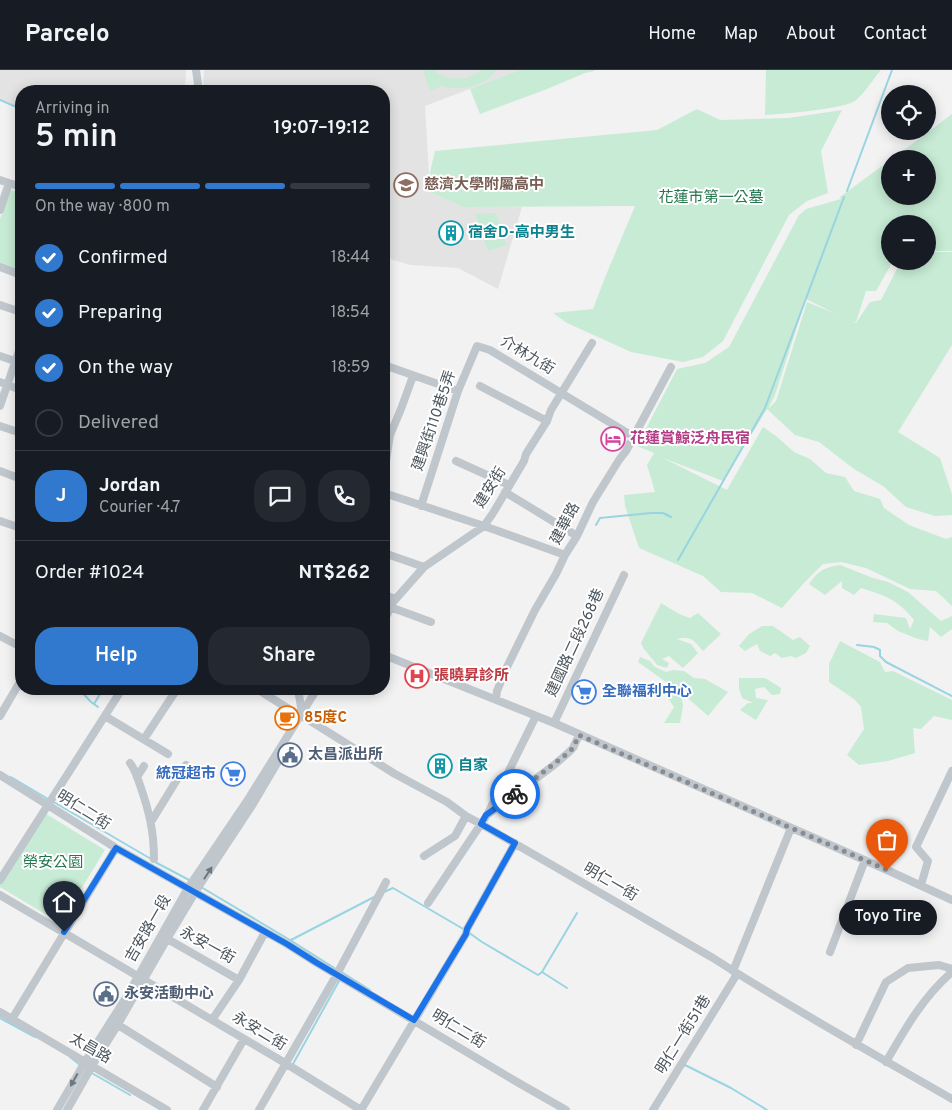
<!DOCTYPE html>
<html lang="en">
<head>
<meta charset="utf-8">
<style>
  :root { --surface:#171b24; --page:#242831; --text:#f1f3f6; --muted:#9ea1a6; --line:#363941; --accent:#3179ce }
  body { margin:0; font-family:Overpass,"Noto Sans TC",sans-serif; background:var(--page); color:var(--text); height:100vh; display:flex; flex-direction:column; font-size:19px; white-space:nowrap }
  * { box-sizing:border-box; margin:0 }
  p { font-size:16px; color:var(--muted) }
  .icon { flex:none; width:28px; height:28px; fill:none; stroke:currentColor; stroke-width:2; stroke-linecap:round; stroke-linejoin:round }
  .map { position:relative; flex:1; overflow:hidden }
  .sheet { position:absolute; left:15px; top:15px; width:375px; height:610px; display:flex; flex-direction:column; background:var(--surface); border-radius:20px; box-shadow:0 2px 12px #0003 }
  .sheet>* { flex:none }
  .buttons { position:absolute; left:881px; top:15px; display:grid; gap:10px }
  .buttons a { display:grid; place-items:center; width:55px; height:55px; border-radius:50%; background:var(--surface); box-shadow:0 2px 12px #0003; font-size:25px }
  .pin { position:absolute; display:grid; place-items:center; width:42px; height:42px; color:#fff; margin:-51px -21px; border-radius:50% 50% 50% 0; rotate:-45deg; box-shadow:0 0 5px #0007 }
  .pin .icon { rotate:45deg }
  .courier { position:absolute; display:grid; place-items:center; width:50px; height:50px; margin:-25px; border:4px solid #1a73e8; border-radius:50%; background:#fff; color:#222; box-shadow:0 1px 6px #0007 }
  .bubble { position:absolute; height:35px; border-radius:18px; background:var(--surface); box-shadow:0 2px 12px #0003; font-size:16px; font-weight:600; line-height:35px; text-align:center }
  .overview em { font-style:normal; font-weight:600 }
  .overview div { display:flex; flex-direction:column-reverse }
  .overview { display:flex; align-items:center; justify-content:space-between; height:85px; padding:0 20px }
  h1 { font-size:32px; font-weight:600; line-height:38px }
  .bar { display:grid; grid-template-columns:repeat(4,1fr); gap:8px 5px; align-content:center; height:60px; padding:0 20px }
  .bar i { height:6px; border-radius:4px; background:var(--line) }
  .bar .current { background:var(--accent) }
  .bar p { grid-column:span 4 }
  .line { display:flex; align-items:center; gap:12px; padding:0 20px; border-top:1px solid var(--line) }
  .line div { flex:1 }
  .round { display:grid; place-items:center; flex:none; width:52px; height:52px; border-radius:20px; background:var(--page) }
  ol { padding:0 20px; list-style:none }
  li { display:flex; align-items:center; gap:15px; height:55px }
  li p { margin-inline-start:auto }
  li .icon { padding:5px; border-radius:50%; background:var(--accent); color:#fff; stroke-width:4 }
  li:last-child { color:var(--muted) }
  li i { width:28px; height:28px; border:2px solid var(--line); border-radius:50% }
  .action { display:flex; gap:10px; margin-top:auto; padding:10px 20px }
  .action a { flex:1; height:58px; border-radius:20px; background:var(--accent); color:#fff; font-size:20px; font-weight:600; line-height:58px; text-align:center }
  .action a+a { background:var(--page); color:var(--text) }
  header { display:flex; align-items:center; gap:30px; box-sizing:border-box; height:70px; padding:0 25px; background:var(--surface); border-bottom:1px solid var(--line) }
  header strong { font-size:24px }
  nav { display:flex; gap:28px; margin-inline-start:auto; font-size:18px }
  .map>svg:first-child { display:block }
  .education { fill:#e4e3e3 }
  .green { fill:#c7ebd4; fill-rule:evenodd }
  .water { fill:#99d4e2 }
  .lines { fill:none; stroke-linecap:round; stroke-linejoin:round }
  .stream { stroke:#99d4e2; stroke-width:2 }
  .minor { stroke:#bfc6cc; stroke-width:8 }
  .oneway { fill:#6e777e }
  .done { stroke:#868c91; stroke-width:5; stroke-dasharray:0 9 }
  .route { stroke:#1a73e8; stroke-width:6 }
  .labels { text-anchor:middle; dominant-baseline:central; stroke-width:4; stroke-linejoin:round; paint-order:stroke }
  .education-label { font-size:15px; font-weight:bold; fill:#785e54; stroke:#fff; text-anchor:start }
  .park-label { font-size:15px; fill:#24764c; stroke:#fff }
  .culture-label { font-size:15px; font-weight:bold; fill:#0d838f; stroke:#fff; text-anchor:start }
  .street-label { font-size:15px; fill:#4c555d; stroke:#fff }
  .hotel-label { font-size:15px; font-weight:bold; fill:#b23c85; stroke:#fff; text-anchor:start }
  .health-label { font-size:15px; font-weight:bold; fill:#be3a42; stroke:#fff; text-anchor:start }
  .shop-label { font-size:15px; font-weight:bold; fill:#366cbe; stroke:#fff; text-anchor:start }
  .food-label { font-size:15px; font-weight:bold; fill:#c56008; stroke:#fff; text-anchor:start }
  .service-label { font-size:15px; font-weight:bold; fill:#4e5e75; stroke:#fff; text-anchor:start }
</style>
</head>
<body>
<header>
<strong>Parcelo</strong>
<nav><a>Home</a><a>Map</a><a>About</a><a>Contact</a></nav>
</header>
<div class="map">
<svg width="952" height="1040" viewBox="0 0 952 1040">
  <rect width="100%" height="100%" fill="#f3f2f2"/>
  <path class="education" d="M 0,0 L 186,0 L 185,21 L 21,21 L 21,40 L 0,30 Z
    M 204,0 L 520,0 L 425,36 L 430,122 L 463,137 L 522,137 L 498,219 L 458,198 L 410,195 L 384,187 L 384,21 L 203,21 Z"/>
  <path class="green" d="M 423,0 L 434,0 C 442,9 458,10 469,7 C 474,5 479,1 484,0 C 488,0 492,0 496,0 C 484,18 458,22 439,15 L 440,17 L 430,21 Z
    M 520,0 L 594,0 L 594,1 L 585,3 L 547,19 L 480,44 L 470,19 Z
    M 766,0 L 881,0 C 874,8 864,24 856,30 C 846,39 781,44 765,45 Z
    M 697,39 L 720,50 L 789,48 L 842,40 L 821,81 L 828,123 L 807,131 L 789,145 L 723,271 L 703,287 L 683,292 L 631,282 L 567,253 L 553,243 L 593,239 L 606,205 L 635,136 L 463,137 L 430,122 L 429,107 L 435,81 L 657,60 Z
    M 952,44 L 952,181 L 928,181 L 928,154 L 890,154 L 890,191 L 893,191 L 876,221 L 866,221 L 856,252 L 853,251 L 856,253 L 870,232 L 881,230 L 901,191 L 928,191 L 928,182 L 952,182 L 952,275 L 898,362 L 940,388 L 952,424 L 952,445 L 935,446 L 906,437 L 883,416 L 854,399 L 819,372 L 795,365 L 767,339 L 723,411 L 663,388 L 727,420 L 763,357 L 776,366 L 794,382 L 810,389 L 826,403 L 845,407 L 854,421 L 880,429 L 884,438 L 909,455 L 946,469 L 952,467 L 952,536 L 936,521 L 910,519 L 866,498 L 841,492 L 823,494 L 803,514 L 782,538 L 752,523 L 721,522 L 703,506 L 639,478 L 625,436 L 624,425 L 655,422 L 647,395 L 654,383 L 637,376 L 677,299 L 705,293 L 729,277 L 799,145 L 806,139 L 841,129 L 840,127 L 890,90 L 890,126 L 928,126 L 928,89 L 892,89 ZM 806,229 L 836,244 L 807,232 L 776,331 L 768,339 L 775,325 Z
    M 9,120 L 21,122 L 21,202 L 0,195 L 0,149 Z
    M 496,143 L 506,175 L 488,181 L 475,144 Z
    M 840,495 L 873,508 L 888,512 L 908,522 L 941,551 L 952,546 L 952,559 L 941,567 L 930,557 L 928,571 L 918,569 L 898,561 L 887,553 L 873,552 L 874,544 L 906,548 L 910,559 L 914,550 C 897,529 886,526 861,518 L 854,525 L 842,518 L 842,511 L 825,525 L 809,514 C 819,500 823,498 840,495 Z
    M 661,533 L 679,544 L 690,548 L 698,543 L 721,564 L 703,581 C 693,570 692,566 677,569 L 691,574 L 698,583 L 683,598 L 669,586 L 662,589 L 669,593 L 667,598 L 657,595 L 644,579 L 641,573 Z
    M 762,556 L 773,556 L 793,570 L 800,567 L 810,576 L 806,583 L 796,588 L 791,586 L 782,588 L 775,583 L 770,586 L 760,581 L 757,574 L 745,581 L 739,576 L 749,564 Z
    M 840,571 L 880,592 L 885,602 L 893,601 L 952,630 L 952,650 L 934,646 L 921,659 L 913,658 L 915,683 L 888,691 L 859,695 L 847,685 L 864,659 L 861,637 L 854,629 L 829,612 L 829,594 Z
    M 640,587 L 650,591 L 655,597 L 666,602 L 673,600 L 684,601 L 694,608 L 705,609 L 728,622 L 708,646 L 681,622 L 683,636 L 680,653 L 664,653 L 674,637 L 668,628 L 670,615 L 638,592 Z
    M 739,608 L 765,608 L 781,618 L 780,624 L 772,625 L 764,617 L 755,619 L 756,628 L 768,630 L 756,650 L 740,640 L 748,633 L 753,633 L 742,628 L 739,618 Z
    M 43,742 L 105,780 L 60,853 L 0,817 L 0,808 Z"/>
  <path class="water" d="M 135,16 L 143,20 L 151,19 L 151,20 L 111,21 L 122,17 Z"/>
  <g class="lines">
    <path class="stream" d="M 0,30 L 21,39
      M 847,121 L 892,0
      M 596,455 L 600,448 L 651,443 L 663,443 L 671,447
      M 678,490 L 765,338 L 844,127
      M 857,575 L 874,577 L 880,580 L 880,586 L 886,592 L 952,626
      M 79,619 L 91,632 L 98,637
      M 94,634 L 103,619
      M 11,707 L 48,729
      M 52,731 L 151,789
      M 155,792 L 191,811
      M 201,817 L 290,870 L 336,899
      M 384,822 L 393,818 L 465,860
      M 468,862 L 482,872 L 538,905 L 542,902 L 567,918
      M 291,870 L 376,826
      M 340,901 L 370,920
      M 542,902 L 577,843
      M 0,948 L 35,967
      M 70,987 L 80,995
      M 293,994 L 339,911 L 338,909
      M 684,996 L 685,995 L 731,1018 L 767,1040
      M 90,1002 L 130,1025"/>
    <path class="minor" d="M 196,0 L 199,21
      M 0,110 L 21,117
      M 0,140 L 9,113
      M 0,197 L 21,205
      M 0,235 L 21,242
      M 0,286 L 21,293
      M 384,295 L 458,321
      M 0,312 L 21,320
      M 480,316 L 547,351
      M 0,336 L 21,275
      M 0,356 L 21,363
      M 386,391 L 390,365 L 401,339 L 413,306
      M 456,391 L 509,415
      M 0,401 L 21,409
      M 505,422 L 577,466
      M 384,423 L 484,456 L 565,485
      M 421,436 L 458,321 L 477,276 L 490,280 L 634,367
      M 0,451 L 21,458
      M 384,483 L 424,497
      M 384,525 L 396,529
      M 390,537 L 431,552
      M 384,551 L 393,532 L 424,497 L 484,456 L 493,443 L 524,391 L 526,384 L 547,351 L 551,340 L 592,273
      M 0,566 L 21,577
      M 384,585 L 554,653 L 887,800 L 952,830
      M 257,619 L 300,646 L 304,647 L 395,704 L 447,732 L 466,746 L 481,754 L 713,888 C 791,938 872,983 952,1029
      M 298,619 L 302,643
      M 496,629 L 497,621 L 506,599 L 535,540 L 556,504 L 565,485 L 577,466 L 593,432 L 619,390 L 626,381 L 671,297
      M 0,646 L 21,610
      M 105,646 L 168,684
      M 554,653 L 624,505
      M 144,669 L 177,619
      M 130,693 C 135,699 137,707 140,715 C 149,741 154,761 154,789
      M 0,705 L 116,778 L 287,874 L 317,893 L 517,1012 L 566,1040
      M 137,707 L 144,696
      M 488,743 L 536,646
      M 151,752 L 186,695
      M 424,786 L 455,766 L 466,746
      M 0,810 L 122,619
      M 921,815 L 928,791 L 916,777 L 952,701
      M 0,825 L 285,993 L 361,1040
      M 428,833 L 487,745 L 554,695 L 568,683 L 573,678 L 579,665
      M 164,867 L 239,910
      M 830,882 L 865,790
      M 733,901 L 791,758
      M 0,942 L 167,1040
      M 12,949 L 116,778
      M 212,950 L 239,910 L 265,862
      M 115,953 L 217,1017
      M 856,975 L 886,912 L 908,898 L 939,895 L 952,899
      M 886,992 C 905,959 923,927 952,902
      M 57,1040 L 85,992 L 127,926 L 188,818 L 247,731 L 317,619
      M 67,1040 L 92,996 L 117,956 L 167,869 L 199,816 L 253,734 L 286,678
      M 203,1040 L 244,969
      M 259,1040 L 337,904 L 386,812
      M 361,1040 L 466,864 L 467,859 L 515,773
      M 653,1040 L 737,904"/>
  </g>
  <defs><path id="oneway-solid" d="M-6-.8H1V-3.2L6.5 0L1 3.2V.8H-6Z" transform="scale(1.25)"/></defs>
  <g class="oneway">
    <use href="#oneway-solid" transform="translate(208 803) rotate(-57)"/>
    <use href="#oneway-solid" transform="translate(74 1010) rotate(119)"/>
  </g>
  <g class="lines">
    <path class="done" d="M 515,724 L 568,683 L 573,678 L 579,665 L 887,800"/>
    <path class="route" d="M 64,862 L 116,778 L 287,874 L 317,893 L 414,950 L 466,864 L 467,859 L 515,773 L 481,754 L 486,745 L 515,724"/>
  </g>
  <defs>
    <g id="school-ring" transform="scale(1.25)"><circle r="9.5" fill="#fff" stroke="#8d6e63" stroke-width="1.5"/><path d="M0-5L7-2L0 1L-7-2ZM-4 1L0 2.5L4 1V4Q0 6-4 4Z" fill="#8d6e63"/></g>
    <g id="building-ring" transform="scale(1.25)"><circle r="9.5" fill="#fff" stroke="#0f9aa8" stroke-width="1.5"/><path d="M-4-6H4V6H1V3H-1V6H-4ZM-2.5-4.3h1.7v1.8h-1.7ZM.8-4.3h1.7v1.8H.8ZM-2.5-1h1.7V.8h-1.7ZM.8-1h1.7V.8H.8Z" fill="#0f9aa8"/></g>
    <g id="hotel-ring" transform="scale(1.25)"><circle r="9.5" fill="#fff" stroke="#d1479c" stroke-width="1.5"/><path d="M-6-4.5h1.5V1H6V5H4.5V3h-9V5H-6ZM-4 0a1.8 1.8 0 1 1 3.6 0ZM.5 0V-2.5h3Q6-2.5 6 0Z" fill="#d1479c"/></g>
    <g id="hospital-ring" transform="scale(1.25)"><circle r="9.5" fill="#fff" stroke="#e0444e" stroke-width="1.5"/><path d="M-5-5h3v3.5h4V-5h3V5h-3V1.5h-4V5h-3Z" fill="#e0444e"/></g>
    <g id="supermarket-ring" transform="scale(1.25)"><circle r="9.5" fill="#fff" stroke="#3f7fe0" stroke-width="1.5"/><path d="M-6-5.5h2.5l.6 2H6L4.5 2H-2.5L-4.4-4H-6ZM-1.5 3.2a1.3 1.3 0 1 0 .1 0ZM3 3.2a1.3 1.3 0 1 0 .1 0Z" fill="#3f7fe0"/></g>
    <g id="cafe-ring" transform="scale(1.25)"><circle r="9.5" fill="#fff" stroke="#e8710a" stroke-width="1.5"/><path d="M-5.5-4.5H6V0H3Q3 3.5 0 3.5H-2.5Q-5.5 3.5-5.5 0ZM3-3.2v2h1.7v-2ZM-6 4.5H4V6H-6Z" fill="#e8710a"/></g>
    <g id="civic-ring" transform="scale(1.25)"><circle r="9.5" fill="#fff" stroke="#5c6f8a" stroke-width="1.5"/><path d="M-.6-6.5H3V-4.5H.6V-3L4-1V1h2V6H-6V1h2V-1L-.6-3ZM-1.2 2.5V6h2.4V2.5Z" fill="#5c6f8a"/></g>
  </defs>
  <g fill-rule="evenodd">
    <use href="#school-ring" x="406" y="115"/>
    <use href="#building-ring" x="451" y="163"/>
    <use href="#hotel-ring" x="613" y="369"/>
    <use href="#hospital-ring" x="417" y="606"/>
    <use href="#supermarket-ring" x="584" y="622"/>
    <use href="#cafe-ring" x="287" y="648"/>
    <use href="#civic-ring" x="290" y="685"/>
    <use href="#building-ring" x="440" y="696"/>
    <use href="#supermarket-ring" x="233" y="704"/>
    <use href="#civic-ring" x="106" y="924"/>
  </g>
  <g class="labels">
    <g class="education-label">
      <text x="424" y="115">慈濟大學附屬高中</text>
    </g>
    <g class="park-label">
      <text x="711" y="128">花蓮市第一公墓</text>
      <text x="53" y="793">榮安公園</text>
    </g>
    <g class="culture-label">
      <text x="468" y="163">宿舍D-高中男生</text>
      <text x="458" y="696">自家</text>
    </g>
    <g class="street-label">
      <text transform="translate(527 286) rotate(31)">介林九街</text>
      <text transform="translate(435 351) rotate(-71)">建興街110巷5弄</text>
      <text transform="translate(491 418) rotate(-58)">建安街</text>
      <text transform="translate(566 454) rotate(-62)">建華路</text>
      <text transform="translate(576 573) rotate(-65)">建國路二段268巷</text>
      <text transform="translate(83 741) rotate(32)">明仁二街</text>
      <text transform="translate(610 813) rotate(30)">明仁一街</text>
      <text transform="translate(149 859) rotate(-60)">吉安路一段</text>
      <text transform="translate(207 876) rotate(29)">永安一街</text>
      <text transform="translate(458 960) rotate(31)">明仁二街</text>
      <text transform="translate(259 962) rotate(31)">永安二街</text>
      <text transform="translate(684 965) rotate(-58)">明仁一街51巷</text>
      <text transform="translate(90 979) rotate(30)">太昌路</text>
    </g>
    <g class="hotel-label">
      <text x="630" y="369">花蓮賞鯨泛舟民宿</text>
    </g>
    <g class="health-label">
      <text x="434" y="606">張曉昇診所</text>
    </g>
    <g class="shop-label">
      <text x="602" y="622">全聯福利中心</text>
      <text x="216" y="704" text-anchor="end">統冠超市</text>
    </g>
    <g class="food-label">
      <text x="304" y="648">85度C</text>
    </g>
    <g class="service-label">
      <text x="308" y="685">太昌派出所</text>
      <text x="124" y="924">永安活動中心</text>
    </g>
  </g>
</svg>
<div class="buttons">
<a><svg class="icon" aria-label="locate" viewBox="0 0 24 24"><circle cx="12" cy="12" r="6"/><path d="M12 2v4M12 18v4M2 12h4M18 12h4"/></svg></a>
<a>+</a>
<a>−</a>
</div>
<div class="pin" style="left:887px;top:800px;background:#ea580c"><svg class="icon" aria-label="bag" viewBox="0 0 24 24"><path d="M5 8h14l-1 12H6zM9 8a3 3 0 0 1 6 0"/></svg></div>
<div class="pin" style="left:64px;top:862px;background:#1f2937"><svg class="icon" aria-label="home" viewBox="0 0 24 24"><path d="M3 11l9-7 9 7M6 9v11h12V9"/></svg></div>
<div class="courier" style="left:515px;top:724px"><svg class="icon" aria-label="bike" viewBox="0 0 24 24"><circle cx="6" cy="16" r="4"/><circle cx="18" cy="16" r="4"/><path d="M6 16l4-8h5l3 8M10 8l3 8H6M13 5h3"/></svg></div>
<div class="bubble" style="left:839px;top:830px;width:98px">Toyo Tire</div>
<section class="sheet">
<div class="overview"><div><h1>5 min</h1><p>Arriving in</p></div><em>19:07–19:12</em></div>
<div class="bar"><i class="current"></i><i class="current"></i><i class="current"></i><i></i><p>On the way · 800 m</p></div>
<ol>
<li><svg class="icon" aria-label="check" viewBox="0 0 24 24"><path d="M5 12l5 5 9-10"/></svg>Confirmed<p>18:44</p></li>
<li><svg class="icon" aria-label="check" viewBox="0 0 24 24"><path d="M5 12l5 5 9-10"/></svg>Preparing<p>18:54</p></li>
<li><svg class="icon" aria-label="check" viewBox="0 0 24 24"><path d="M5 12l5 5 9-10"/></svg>On the way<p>18:59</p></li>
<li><i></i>Delivered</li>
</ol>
<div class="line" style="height:90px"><b class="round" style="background:var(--accent);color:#fff">J</b><div><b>Jordan</b><p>Courier · 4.7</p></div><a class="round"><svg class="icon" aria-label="chat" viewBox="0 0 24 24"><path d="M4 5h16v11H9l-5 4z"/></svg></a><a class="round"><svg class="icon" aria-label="phone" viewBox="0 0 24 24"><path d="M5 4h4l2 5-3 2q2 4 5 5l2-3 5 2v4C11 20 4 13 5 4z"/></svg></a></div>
<div class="line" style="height:65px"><div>Order #1024</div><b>NT$262</b></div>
<div class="action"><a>Help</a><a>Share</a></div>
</section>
</div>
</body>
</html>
